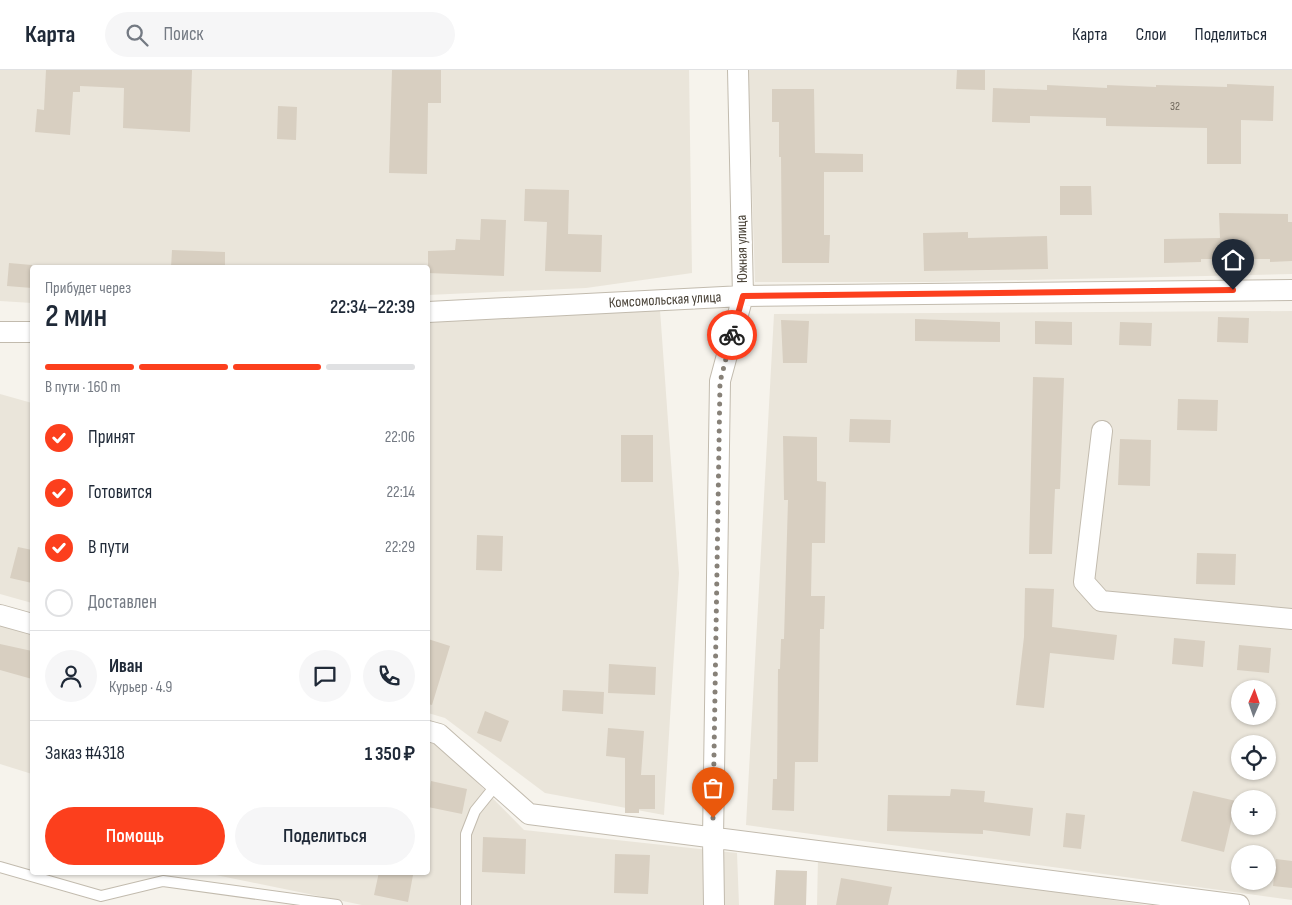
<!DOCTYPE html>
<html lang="ru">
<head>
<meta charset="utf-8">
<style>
  :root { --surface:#fff; --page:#f6f6f7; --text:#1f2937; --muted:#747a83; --line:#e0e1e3; --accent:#fc3f1d }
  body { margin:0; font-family:"Sofia Sans Condensed",sans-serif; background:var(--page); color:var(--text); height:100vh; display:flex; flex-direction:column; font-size:19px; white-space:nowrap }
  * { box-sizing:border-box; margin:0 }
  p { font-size:16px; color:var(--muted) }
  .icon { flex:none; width:28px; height:28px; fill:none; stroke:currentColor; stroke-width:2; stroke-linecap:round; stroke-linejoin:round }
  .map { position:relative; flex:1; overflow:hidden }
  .drawer { position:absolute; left:30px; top:195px; width:400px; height:610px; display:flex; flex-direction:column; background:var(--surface); border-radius:5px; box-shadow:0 1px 4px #0004 }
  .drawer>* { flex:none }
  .needle { width:32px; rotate:2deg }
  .fabs { position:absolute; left:1231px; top:610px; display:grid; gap:10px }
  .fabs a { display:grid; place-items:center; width:45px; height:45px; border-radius:50%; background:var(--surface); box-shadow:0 1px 4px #0004; font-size:25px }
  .pin { position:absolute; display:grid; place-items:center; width:42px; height:42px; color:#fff; margin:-51px -21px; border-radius:50% 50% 50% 0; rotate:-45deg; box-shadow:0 0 5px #0007 }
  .pin .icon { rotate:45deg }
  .courier { position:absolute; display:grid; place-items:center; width:50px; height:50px; margin:-25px; border:4px solid #fc3f1d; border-radius:50%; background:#fff; color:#222; box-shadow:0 1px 6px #0007 }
  .overview em { font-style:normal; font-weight:600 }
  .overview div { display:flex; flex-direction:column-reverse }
  .overview { display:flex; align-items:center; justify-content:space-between; height:85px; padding:0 15px }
  h1 { font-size:32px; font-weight:600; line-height:38px }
  .bar { display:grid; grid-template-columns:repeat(4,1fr); gap:8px 5px; align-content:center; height:60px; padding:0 15px }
  .bar i { height:6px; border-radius:4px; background:var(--line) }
  .bar .active { background:var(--accent) }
  .bar p { grid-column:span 4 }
  .line { display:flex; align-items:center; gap:12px; padding:0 15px; border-top:1px solid var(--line) }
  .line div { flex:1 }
  .round { display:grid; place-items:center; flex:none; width:52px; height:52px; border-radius:26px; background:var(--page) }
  ol { padding:0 15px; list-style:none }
  li { display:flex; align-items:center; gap:15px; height:55px }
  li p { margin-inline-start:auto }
  li .icon { padding:5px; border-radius:50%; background:var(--accent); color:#fff; stroke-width:4 }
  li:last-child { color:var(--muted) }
  li i { width:28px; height:28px; border:2px solid var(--line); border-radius:50% }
  .primary-button { display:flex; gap:10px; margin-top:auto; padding:10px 15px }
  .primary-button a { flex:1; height:58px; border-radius:30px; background:var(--accent); color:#fff; font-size:20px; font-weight:600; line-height:58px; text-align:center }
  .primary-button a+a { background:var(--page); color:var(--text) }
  header { display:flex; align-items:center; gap:30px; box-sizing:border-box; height:70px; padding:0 25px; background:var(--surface); border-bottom:1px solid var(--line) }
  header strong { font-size:24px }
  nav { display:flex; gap:28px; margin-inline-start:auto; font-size:18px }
  .search { width:350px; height:45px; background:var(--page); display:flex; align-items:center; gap:12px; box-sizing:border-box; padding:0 18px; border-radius:28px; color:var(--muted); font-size:19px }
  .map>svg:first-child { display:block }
  .residential { fill:#eae5da; fill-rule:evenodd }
  .building { fill:#d8cfc1 }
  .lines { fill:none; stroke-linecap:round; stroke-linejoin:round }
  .lane-casing { stroke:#c2bbae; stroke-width:12 }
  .street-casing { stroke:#c2bbae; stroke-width:22 }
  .lane { stroke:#fff; stroke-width:10 }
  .street { stroke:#fff; stroke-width:20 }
  .done { stroke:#878178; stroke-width:5; stroke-dasharray:0 9 }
  .route { stroke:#fc3f1d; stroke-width:6 }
  .labels { text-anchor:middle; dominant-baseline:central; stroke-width:5; stroke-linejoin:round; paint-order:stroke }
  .number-label { font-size:12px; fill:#6e675b }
  .street-label { font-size:15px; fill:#4b4439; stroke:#fff }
</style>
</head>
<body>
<header>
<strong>Карта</strong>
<div class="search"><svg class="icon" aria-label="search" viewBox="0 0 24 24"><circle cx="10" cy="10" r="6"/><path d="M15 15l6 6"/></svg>Поиск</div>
<nav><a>Карта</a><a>Слои</a><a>Поделиться</a></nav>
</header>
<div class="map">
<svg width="1292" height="835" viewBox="0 0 1292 835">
  <rect width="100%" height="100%" fill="#f6f3ec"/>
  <path class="residential" d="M 0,0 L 689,0 L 692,203 L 586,218 L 428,225 L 428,198 L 32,198 L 32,233 L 0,231 Z
    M 748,0 L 1292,0 L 1292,204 L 933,212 L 755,212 Z
    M 660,240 L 679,503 L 664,745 L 545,723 L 445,648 L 428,643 L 428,251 Z
    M 1292,241 L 1292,830 L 746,755 L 774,244 ZM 1240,619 L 1268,619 L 1268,646 L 1240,646 ZM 1240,674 L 1268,674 L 1268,701 L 1240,701 ZM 1240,729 L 1268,729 L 1268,756 L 1240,756 ZM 1240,784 L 1268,784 L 1268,811 L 1240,811 Z
    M 0,324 L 32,333 L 32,533 L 0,524 Z
    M 0,553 L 32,561 L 32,704 L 0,694 Z
    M 428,668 L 435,670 L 524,760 L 737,783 L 739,835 L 362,835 L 206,803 L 428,802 Z
    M 818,788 L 1146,835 L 817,835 Z"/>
  <path class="building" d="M 46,0 L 192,0 L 190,62 L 123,58 L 124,18 L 80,16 L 80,22 L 73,22 L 70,65 L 35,62 L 37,39 L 44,40 Z
    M 392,0 L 441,0 L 441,33 L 428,33 L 427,104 L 389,103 Z
    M 957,0 L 985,0 L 985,20 L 956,19 Z
    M 1227,14 L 1274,16 L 1273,51 L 1241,50 L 1241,94 L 1207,94 L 1207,58 L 1106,56 L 1106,48 L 1030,46 L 1030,53 L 992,52 L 993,18 L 1047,20 L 1047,15 L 1107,18 L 1107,15 L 1156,17 L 1156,15 L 1227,17 Z
    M 772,19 L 814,19 L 815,83 L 863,84 L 863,102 L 824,102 L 824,165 L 830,165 L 829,193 L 782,193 L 781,87 L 779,87 L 779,52 L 772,52 Z
    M 278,36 L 297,37 L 296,70 L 277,69 Z
    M 1060,116 L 1091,116 L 1092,145 L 1060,145 Z
    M 525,119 L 569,120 L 568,164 L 602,165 L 601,202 L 545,201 L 547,152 L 524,151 Z
    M 1219,143 L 1288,144 L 1288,152 L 1292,152 L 1292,191 L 1270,192 L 1270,189 L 1201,189 L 1201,192 L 1164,193 L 1164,169 L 1220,168 Z
    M 481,149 L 506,150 L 504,206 L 428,203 L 428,181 L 455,180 L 456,169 L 480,170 Z
    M 968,162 L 968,168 L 1047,166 L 1048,199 L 924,201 L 923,163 Z
    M 172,180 L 225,182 L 225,198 L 171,198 Z
    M 9,193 L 32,195 L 32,218 L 7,216 Z
    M 1218,247 L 1249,248 L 1248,273 L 1217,272 Z
    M 915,249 L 1000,252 L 1000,272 L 915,271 Z
    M 781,250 L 809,251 L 807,293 L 783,293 Z
    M 1035,251 L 1072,252 L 1072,275 L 1035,274 Z
    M 1120,252 L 1152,253 L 1151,276 L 1119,275 Z
    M 1033,307 L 1064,308 L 1060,419 L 1055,419 L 1052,484 L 1029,484 Z
    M 1178,329 L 1218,330 L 1217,361 L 1177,360 Z
    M 850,349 L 891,350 L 890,373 L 849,372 Z
    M 621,365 L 653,365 L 653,412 L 621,412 Z
    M 783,366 L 817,367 L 817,411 L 826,412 L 825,473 L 812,473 L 811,526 L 825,526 L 824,559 L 820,559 L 818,692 L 795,692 L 794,741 L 772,740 L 773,709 L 777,709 L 778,599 L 780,599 L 781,569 L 784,569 L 788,430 L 784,430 Z
    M 1120,369 L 1151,370 L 1150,416 L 1118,415 Z
    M 477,465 L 503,466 L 502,501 L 476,500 Z
    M 18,477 L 32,480 L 32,513 L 10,508 Z
    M 1197,483 L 1236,484 L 1235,515 L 1196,514 Z
    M 1025,518 L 1054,519 L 1052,557 L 1117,565 L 1114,590 L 1050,583 L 1044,638 L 1016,635 L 1024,567 Z
    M 1174,568 L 1205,571 L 1203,597 L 1172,594 Z
    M 428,569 L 450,576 L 432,635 L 428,634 Z
    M 0,574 L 32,581 L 32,609 L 0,600 Z
    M 1239,575 L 1271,578 L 1269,603 L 1237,600 Z
    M 609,594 L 656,597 L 655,625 L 608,623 Z
    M 563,620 L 604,622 L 603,644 L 562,641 Z
    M 485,641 L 509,651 L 501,672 L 477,663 Z
    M 608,658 L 644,661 L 641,705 L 655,705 L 655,739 L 639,739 L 639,743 L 625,743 L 625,688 L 606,686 Z
    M 431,711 L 467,719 L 462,744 L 428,737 Z
    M 951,719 L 985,721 L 984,732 L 1033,738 L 1030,766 L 983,760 L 983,764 L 887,761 L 888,725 L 950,726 Z
    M 1193,721 L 1236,731 L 1224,782 L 1181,771 Z
    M 1066,743 L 1085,745 L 1081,779 L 1063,777 Z
    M 483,767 L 526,769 L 525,804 L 482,802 Z
    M 615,784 L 650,785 L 648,824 L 614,823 Z
    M 1276,789 L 1292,791 L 1292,818 L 1273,816 Z
    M 776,800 L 807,801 L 806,835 L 774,835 Z
    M 379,802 L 413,805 L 408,832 L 374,825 Z
    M 841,808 L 892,817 L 888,835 L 836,835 Z"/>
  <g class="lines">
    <g class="lane-casing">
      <path id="lane" d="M 0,797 L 101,826 L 163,811 L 337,835
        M 466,835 L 466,764 L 475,741 L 496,715"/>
    </g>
    <g class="street-casing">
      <path id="street" d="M 428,242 L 743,226 L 1292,220
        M 0,262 L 32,262
        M 1102,361 L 1084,512 L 1101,531 L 1292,549
        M 0,545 L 32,554
        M 428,661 L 439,664 L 529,744 L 1239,835
        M 714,835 L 713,768 L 720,311 L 743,226 L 738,0"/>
    </g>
    <use href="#lane" class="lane"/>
    <use href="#street" class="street"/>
  </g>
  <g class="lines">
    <path class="done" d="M 713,748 L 720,312 L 732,265"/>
    <path class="route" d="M 732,265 L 743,226 L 1233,220"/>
  </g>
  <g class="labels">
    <g class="number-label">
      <text x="1175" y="36">32</text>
    </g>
    <g class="street-label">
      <text transform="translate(742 179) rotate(-91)">Южная улица</text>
      <text transform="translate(665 230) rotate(-3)">Комсомольская улица</text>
    </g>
  </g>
</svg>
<div class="fabs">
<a><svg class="needle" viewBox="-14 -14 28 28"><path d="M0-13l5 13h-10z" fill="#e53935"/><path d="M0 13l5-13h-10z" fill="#747a83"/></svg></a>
<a><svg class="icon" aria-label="locate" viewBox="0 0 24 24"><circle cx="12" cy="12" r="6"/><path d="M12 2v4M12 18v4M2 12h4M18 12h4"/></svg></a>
<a>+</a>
<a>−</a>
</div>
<div class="pin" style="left:713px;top:748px;background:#ea580c"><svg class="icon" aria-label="bag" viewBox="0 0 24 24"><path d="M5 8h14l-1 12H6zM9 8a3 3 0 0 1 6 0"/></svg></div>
<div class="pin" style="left:1233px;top:220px;background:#1f2937"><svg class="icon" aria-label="home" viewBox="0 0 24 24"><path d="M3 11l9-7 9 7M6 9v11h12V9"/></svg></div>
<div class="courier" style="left:732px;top:265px"><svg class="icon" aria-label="bike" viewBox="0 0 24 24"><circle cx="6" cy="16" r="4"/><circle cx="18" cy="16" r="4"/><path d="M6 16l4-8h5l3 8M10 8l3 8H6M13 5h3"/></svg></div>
<section class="drawer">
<div class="overview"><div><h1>2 мин</h1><p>Прибудет через</p></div><em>22:34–22:39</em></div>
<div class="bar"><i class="active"></i><i class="active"></i><i class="active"></i><i></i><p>В пути · 160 m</p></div>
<ol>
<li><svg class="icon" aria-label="check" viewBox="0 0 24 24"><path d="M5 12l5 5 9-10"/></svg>Принят<p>22:06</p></li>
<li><svg class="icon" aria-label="check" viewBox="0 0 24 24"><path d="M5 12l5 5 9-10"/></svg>Готовится<p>22:14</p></li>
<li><svg class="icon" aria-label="check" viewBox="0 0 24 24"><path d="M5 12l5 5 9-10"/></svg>В пути<p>22:29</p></li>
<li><i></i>Доставлен</li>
</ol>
<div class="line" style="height:90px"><a class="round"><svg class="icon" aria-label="person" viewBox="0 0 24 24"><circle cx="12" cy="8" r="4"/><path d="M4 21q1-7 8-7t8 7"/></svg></a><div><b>Иван</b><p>Курьер · 4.9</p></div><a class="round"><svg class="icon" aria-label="chat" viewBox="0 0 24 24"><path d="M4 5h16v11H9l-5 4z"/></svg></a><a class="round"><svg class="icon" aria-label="phone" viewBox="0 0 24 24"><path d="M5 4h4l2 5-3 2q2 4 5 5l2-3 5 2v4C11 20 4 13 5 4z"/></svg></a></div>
<div class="line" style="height:65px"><div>Заказ #4318</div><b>1 350 ₽</b></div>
<div class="primary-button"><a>Помощь</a><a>Поделиться</a></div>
</section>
</div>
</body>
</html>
